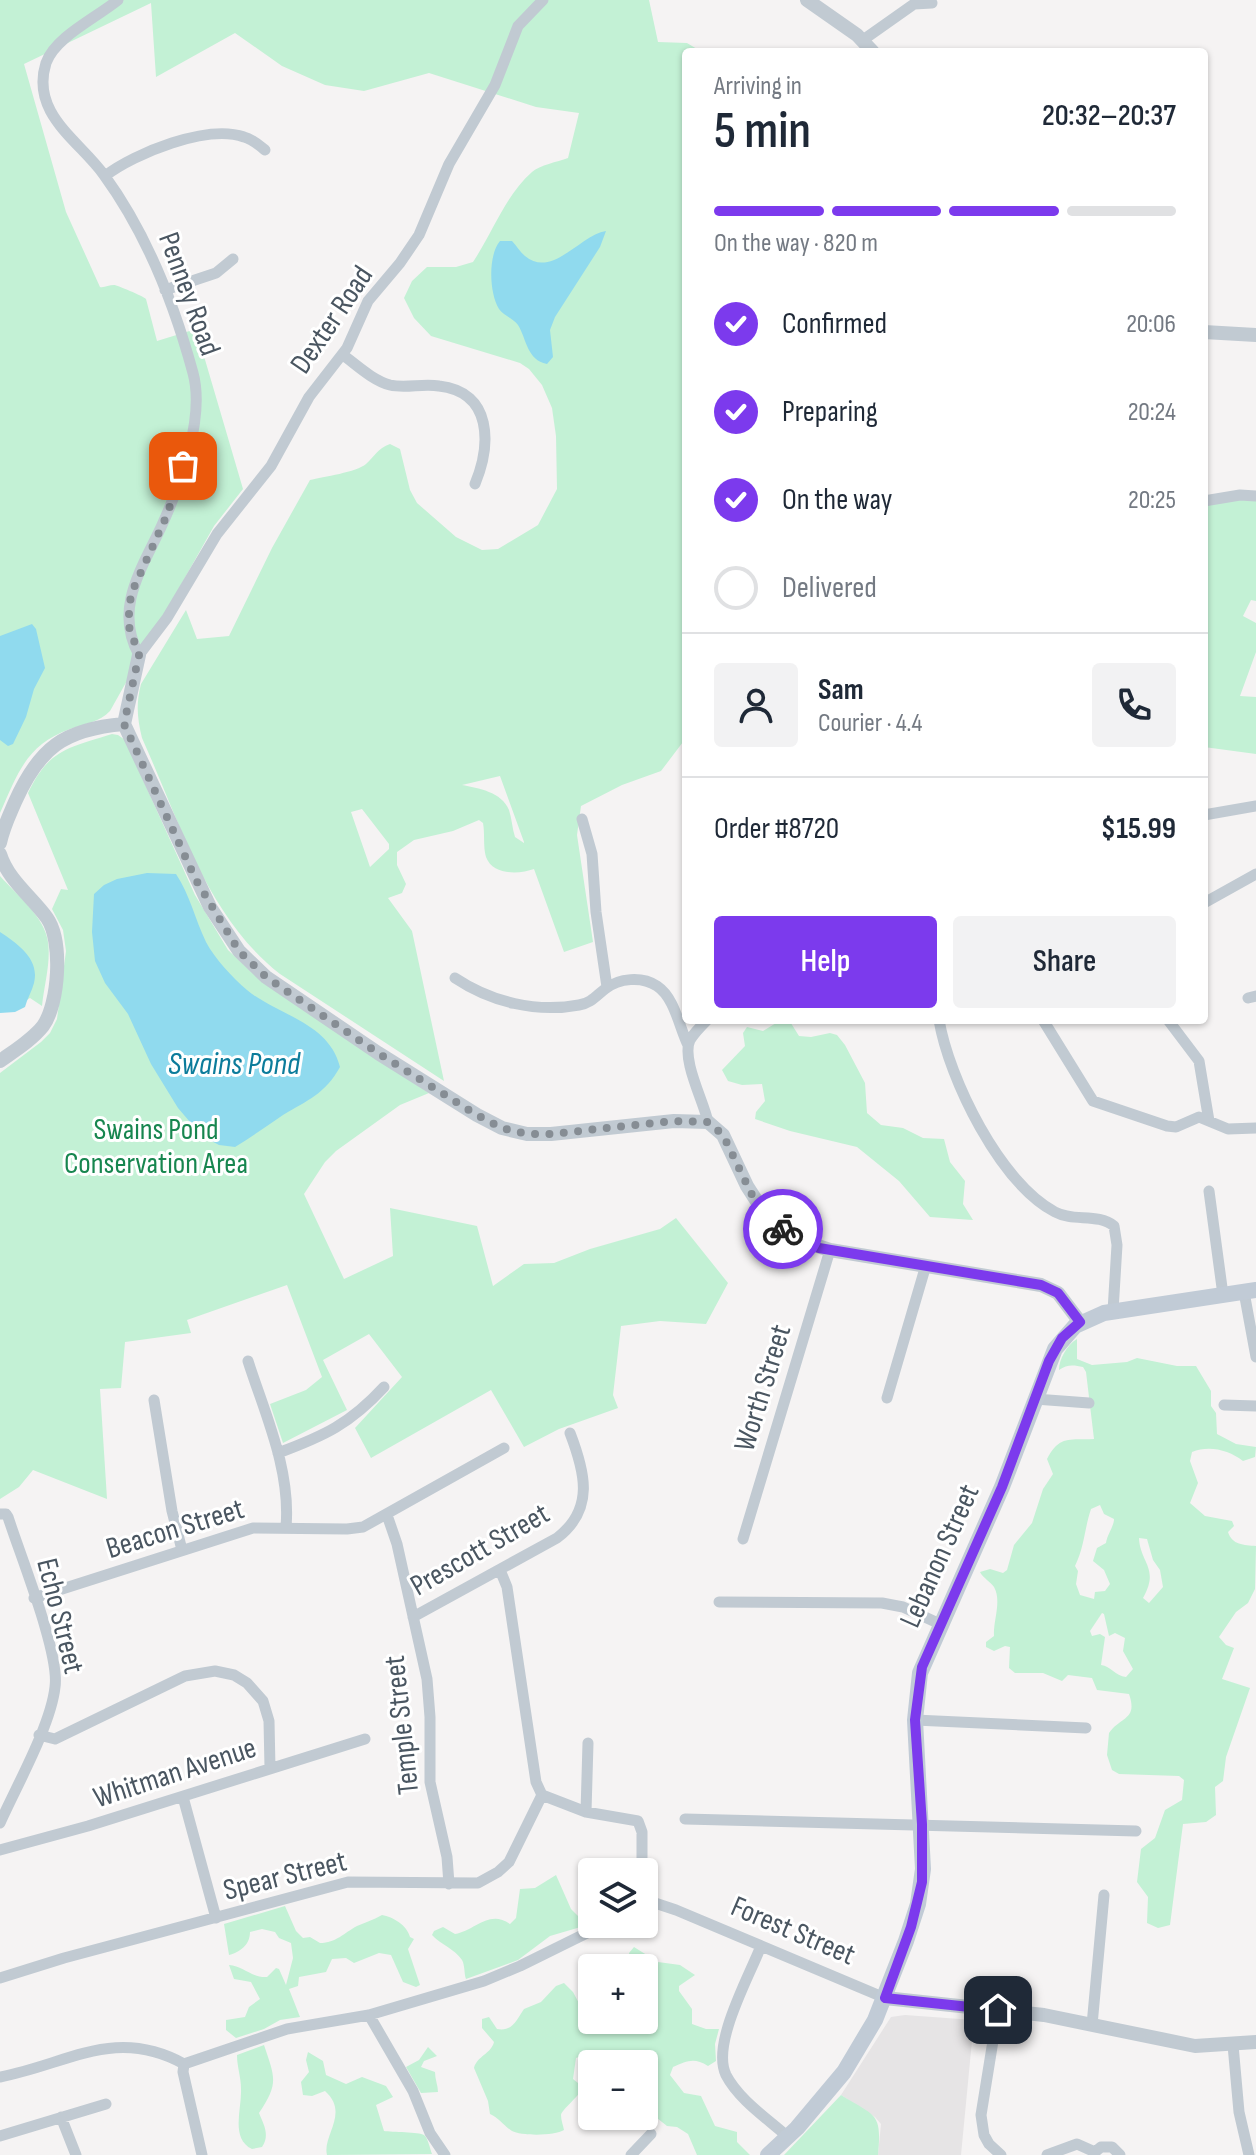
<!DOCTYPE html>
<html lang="en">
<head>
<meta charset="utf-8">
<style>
  :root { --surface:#fff; --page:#f2f2f3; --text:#1f2937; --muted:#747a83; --line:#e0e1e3; --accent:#7c3aed }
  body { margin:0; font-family:"Sofia Sans Condensed",sans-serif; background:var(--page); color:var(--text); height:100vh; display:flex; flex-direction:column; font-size:30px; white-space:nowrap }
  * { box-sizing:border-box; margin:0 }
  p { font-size:26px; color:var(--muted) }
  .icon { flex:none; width:44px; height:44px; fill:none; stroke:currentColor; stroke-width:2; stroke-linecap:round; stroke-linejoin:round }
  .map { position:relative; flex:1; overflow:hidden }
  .panel { position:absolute; left:682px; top:48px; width:526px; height:976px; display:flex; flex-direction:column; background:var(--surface); border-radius:8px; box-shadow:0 2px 6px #0004 }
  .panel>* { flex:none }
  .controls { position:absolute; left:578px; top:1858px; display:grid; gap:16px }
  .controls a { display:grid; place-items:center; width:80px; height:80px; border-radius:8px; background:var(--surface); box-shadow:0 2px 6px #0004; font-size:40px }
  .pin { position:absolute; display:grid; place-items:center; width:68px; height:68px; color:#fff; margin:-34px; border-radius:16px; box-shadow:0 4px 12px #0006 }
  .courier { position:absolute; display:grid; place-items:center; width:80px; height:80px; margin:-40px; border:6px solid #7c3aed; border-radius:50%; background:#fff; color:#222; box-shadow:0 2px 10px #0007 }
  .overview em { font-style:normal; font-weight:600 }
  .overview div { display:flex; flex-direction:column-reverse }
  .overview { display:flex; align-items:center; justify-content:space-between; height:136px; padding:0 32px }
  h1 { font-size:52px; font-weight:600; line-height:60px }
  .bar { display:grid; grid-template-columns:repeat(4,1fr); gap:12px 8px; align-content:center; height:96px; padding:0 32px }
  .bar i { height:10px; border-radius:6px; background:var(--line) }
  .bar .selected { background:var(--accent) }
  .bar p { grid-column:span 4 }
  .line { display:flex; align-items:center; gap:20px; padding:0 32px; border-top:2px solid var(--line) }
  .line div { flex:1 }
  .round { display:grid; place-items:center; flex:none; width:84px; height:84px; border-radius:8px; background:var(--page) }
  ol { padding:0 32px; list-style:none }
  li { display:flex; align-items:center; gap:24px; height:88px }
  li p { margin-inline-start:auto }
  li .icon { padding:8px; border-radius:50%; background:var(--accent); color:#fff; stroke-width:4 }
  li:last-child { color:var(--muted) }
  li i { width:44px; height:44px; border:4px solid var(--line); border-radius:50% }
  .action { display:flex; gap:16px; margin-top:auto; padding:16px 32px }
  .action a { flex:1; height:92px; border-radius:8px; background:var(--accent); color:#fff; font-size:32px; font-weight:600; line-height:92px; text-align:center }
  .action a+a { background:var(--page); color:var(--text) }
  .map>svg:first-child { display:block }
  .education { fill:#e6e4e5 }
  .green { fill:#c3f1d5; fill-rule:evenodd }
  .water { fill:#90daee }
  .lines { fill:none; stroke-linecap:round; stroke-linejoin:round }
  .minor { stroke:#c1cad2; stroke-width:11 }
  .tertiary { stroke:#c1cad2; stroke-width:14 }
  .secondary { stroke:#c1cbd6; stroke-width:16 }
  .done { stroke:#868d94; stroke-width:8; stroke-dasharray:0 14.4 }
  .route { stroke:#7c3aed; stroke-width:10 }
  .labels { text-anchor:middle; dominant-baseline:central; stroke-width:6; stroke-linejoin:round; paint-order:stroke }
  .street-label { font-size:30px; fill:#4a5661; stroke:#fff }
  .park-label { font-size:30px; fill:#17864f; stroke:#fff }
  .water-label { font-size:32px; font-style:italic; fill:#0c7c9b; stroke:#fff }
</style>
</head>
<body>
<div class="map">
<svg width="1256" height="2155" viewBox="0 0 1256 2155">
  <rect width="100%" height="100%" fill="#f5f3f3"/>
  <path class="education" d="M 905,2015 L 974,2020 L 961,2155 L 878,2155 L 881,2124 L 875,2117 L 841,2095 L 891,2017 Z"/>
  <path class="green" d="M 0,0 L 649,0 L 658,42 L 687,43 L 702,52 L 686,52 L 686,738 L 661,771 L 622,785 L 581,806 L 577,835 L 593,942 L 564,952 L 534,869 C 520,874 493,876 486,857 C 483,847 485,834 483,823 L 479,820 L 453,831 L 414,840 L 397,852 L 397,865 L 406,884 L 402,893 L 388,898 L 412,931 L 444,1081 L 280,974 C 207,917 179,820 142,738 C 137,718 136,703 141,684 L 186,610 L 197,639 L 229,636 L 272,548 L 310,480 C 323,477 357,472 366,464 C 375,456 378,448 390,444 L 400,449 L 410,490 L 417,503 L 456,537 L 482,550 L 498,549 L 538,525 L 557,489 L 556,436 L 552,408 L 542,385 L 529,369 L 520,363 L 431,336 L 414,318 L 404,298 L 412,281 L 427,267 L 456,267 L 473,262 C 493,232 505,196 532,172 C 540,165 557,162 568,158 L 579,113 L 536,107 L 429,73 L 364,91 L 325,85 L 282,66 L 235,33 L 156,77 L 151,3 L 24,64 L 66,212 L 100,287 C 104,288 109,285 114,285 C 117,285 143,296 146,299 L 157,341 L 196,329 L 243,489 L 214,526 L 110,711 C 100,722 84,724 70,729 C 26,745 18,773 0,813 ZM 500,776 L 524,842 L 524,843 L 515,837 C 512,828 512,819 509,810 C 502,792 478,788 462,785 ZM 362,809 L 389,844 L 389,849 L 370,867 L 351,812 Z
    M 1243,499 L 1256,499 L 1256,601 L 1251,600 L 1243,616 L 1256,623 L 1256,652 L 1240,696 L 1256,697 L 1256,754 L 1204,747 L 1204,505 Z
    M 112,734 L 118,735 L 125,740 L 195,895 L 228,950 L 262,982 L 429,1093 L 400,1105 L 336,1151 L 325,1162 L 304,1194 L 344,1279 L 393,1256 L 390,1208 L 477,1226 L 493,1286 L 524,1264 L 554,1263 L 590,1249 L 660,1229 L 676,1218 L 728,1283 L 706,1324 L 660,1321 L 621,1326 L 613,1395 L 618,1408 L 559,1429 L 524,1447 L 491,1390 L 371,1458 L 355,1428 L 402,1377 L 369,1334 L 323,1360 L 347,1410 L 283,1443 L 270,1404 L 306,1390 L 322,1377 L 287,1285 L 187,1320 L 191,1333 L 125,1342 L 121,1388 L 100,1389 L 107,1499 L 33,1470 L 19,1487 L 0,1499 L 0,1073 L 41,1042 L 50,1033 L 57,1019 L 66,951 L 63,930 L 52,909 L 61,889 L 68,890 L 28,793 C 49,749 68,748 112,734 Z
    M 0,876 C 16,894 45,917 48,942 C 51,962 44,986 42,1006 L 30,998 L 14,1008 L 0,1009 Z
    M 781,1020 L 789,1020 L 799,1036 L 811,1037 L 830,1033 L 837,1035 L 845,1045 L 865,1083 L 867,1113 L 881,1125 L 903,1128 L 923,1138 L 944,1139 L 950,1162 L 965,1181 L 963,1204 L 973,1220 L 930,1217 L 899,1181 L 857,1147 L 790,1131 L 755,1119 L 756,1112 L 765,1101 L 762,1084 L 742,1085 L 728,1081 L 722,1070 L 745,1046 L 743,1033 L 747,1027 L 763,1031 Z
    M 1077,1339 L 1077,1359 L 1092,1365 L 1127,1362 L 1137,1358 L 1177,1366 L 1196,1366 L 1211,1391 L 1211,1406 L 1216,1413 L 1217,1434 L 1236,1444 L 1256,1447 L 1255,1457 L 1243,1461 C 1229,1450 1209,1445 1192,1452 L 1190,1461 L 1198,1483 L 1190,1503 L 1205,1516 L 1232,1521 L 1234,1526 L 1228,1532 C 1232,1545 1244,1545 1256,1546 L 1255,1589 L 1248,1603 L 1236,1612 L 1219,1637 L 1226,1645 L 1234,1648 L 1222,1679 L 1250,1688 L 1226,1757 L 1223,1781 L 1215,1787 L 1216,1815 L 1206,1822 L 1183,1824 L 1170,1925 L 1158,1928 L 1147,1923 L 1148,1897 L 1137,1882 L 1141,1849 L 1155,1838 L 1165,1810 L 1182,1800 L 1184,1780 L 1179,1776 L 1119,1774 L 1112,1770 L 1107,1755 L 1109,1733 C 1121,1716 1138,1720 1129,1694 L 1097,1690 L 1092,1678 L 1068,1675 L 1062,1681 L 1043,1673 L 1015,1673 L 1009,1668 L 1010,1647 L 1005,1646 L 994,1651 L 986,1647 L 986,1642 L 994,1636 C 993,1621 1002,1601 994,1587 C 991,1582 983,1578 980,1572 L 990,1569 L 1003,1573 L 1007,1570 L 1014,1545 L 1032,1523 L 1043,1489 L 1053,1474 L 1047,1459 C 1059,1435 1070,1440 1094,1439 L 1086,1372 L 1083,1367 C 1074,1365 1067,1364 1059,1370 C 1059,1359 1067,1345 1077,1339 ZM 1100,1505 L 1104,1514 L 1114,1519 C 1114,1526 1107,1535 1106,1543 L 1097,1548 L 1093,1561 L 1104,1570 L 1110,1584 L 1105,1591 L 1095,1592 L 1094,1599 L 1080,1595 L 1076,1584 L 1078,1571 L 1075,1566 C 1085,1545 1084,1530 1091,1509 ZM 1139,1538 L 1147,1539 L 1153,1560 L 1160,1570 L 1163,1587 L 1149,1603 L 1143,1598 C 1160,1568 1140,1563 1139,1538 ZM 1102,1613 L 1104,1614 L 1109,1636 L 1115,1633 L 1125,1638 L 1123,1651 L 1133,1669 L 1126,1677 C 1115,1676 1111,1666 1101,1665 L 1105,1637 L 1100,1634 L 1092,1636 L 1090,1631 Z
    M 556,1875 L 571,1909 L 584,1922 L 584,1926 L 550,1936 L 518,1960 L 466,1979 C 464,1974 465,1965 462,1960 C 455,1949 440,1944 432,1935 L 434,1931 L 443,1927 L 455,1934 C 476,1930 489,1909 510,1924 L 516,1918 L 520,1889 L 535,1888 Z
    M 285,1906 L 296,1931 L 303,1938 L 310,1937 L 320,1943 C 336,1943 344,1933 357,1926 C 364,1923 373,1920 382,1915 C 393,1917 407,1925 410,1937 L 414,1939 L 408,1949 L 420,1985 L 416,1987 L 403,1982 L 391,1955 L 379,1953 L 354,1963 L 346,1958 L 332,1959 L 326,1972 L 299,1977 L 298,1986 L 289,1989 L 300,2017 L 280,2020 L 264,2029 L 236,2038 L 226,2030 L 226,2020 L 245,2017 L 249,2007 L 260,1999 L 251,1982 L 234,1979 L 229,1965 C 243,1966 252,1978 267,1977 L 276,1968 L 279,1969 L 286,1985 L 293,1958 L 291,1943 L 279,1938 L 275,1932 L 262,1929 L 250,1932 C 250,1945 240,1952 229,1955 L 224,1924 Z
    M 634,1947 L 658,1962 L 680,1965 L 695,1975 L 679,1986 L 679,1991 L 692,2009 L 692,2024 L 706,2029 L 719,2029 L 715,2044 L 716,2061 L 708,2066 C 694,2057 687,2061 673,2067 L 670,2075 L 684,2093 L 701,2096 L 715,2126 L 737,2132 L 737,2142 L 750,2155 L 697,2155 L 688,2134 L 677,2127 L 667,2126 L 657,2118 L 647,2118 L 639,2124 L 635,2121 L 636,2116 L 644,2116 L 644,2064 L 592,2064 L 592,2074 L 581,2065 L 579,2057 L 576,2058 L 573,2079 L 583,2087 C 578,2098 562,2109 561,2115 C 561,2120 563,2125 564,2130 C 555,2136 521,2136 512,2131 C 504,2126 499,2118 490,2114 L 488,2101 L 474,2068 C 477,2056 491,2054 494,2042 L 482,2028 L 482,2019 L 489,2017 L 497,2029 C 513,2032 517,2019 524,2009 L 541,2002 L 556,1986 L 564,1983 L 573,1992 L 590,2024 L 597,2020 L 644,2020 L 644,1968 L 631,1968 L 629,1953 Z
    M 264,2045 C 275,2078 279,2083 259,2113 C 264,2125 270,2135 262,2147 L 252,2149 C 230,2138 242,2109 241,2089 C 241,2077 237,2067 237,2055 Z
    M 428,2047 L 437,2056 L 424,2061 L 421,2067 L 435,2072 C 435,2079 438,2086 438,2092 L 421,2093 L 406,2067 L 419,2060 Z
    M 308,2052 L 323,2061 L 326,2075 L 346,2084 L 362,2077 L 386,2086 L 393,2097 L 376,2105 L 384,2131 C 392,2132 419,2132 424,2135 C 428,2138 430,2149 432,2154 L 327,2155 C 322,2136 350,2113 325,2091 L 312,2096 L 303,2095 L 301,2082 L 309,2072 L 306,2060 Z
    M 841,2095 C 876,2117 882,2112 878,2155 L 784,2155 Z"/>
  <path class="water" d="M 606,231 L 600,247 L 555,317 L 550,330 L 553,357 L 547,364 C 527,360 527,340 518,325 C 513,318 504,316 499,309 C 489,293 488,255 500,241 L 512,241 C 517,246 520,252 525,256 C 552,279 580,235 606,231 Z
    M 32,624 L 36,629 L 45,668 L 34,689 L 26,717 L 13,744 L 8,746 L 0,740 L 0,636 Z
    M 147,873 L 176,874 C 190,895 195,919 206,942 C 215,959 232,977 247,990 C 277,1015 329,1022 340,1067 C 325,1094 308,1100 283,1115 C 267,1126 251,1137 235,1147 L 219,1145 L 202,1136 L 178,1108 L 151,1064 L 128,1014 L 105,983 L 95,961 L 92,932 L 94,894 L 104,885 L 117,879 Z
    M 0,932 C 18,944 40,959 34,983 C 32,991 27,999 25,1007 L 15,1012 L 0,1013 Z"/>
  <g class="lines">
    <path class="minor" d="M 118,0 C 96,18 55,37 46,63 C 30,114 80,141 104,175 C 147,234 174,303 193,373 C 205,417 181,483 162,525 C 143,567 113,608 139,655 L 167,618 L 217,534 L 271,466 L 309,397 L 347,348 L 368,301 L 400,263 L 419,235 L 449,164 L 495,85 L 518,26 L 543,0
      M 863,40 L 914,4 L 932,3
      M 105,176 C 135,153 207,124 244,137 C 252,139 259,145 265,150
      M 165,290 L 216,273 L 233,259
      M 343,355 C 357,365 372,380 390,385 C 406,389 422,383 439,386 C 493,392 491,445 475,484
      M 1204,501 L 1240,495 L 1256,496
      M 1204,815 L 1256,806
      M 582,819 L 592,854 L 596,912 L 607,987
      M 1204,903 L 1256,874
      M 455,978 C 491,1002 536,1013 579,1005 C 591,1003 596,996 605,989 C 619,978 642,976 657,986 C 675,998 679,1027 688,1045
      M 1248,998 L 1256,996
      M 707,1020 C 701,1026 694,1033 690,1040 C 681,1059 704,1102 708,1122
      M 939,1020 C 949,1079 1000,1183 1055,1212 C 1073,1222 1098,1213 1114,1226 L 1117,1245 L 1113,1311
      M 1043,1020 L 1093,1101 L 1167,1126 L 1176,1127 L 1199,1117 L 1228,1129 L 1256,1128
      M 1168,1020 L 1199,1061 L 1209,1121
      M 1209,1191 L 1223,1295
      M 1244,1292 L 1256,1357
      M 248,1361 C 265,1414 291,1470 286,1527
      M 887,1398 L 926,1265
      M 1035,1399 L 1089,1403
      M 154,1400 L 172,1511 L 182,1550
      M 1224,1405 L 1256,1406
      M 278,1453 C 324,1436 350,1424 384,1387
      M 0,1514 L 6,1514 L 8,1517 C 20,1555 60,1653 55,1687 C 51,1725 16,1787 0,1823
      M 387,1515 L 397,1544 L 427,1679 L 430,1717 L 430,1782 L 447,1857 L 449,1884
      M 743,1539 L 830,1250
      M 500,1570 L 507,1587 L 536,1782 L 542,1795
      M 34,1598 L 253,1528 L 347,1529 L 363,1527 L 504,1448
      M 719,1602 L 882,1603 L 903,1607 L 940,1624
      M 413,1617 L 557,1538 C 595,1509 585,1472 570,1433
      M 915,1720 L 1086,1728
      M 39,1735 L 55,1739 L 185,1676 L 215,1671 L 234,1675 L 247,1683 L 263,1701 L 269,1721 L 270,1768
      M 542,1795 L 586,1812 L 638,1821 L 642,1832 L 642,1872
      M 183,1797 L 216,1918
      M 586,1812 L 588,1743
      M 685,1819 L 1136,1831
      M 0,1850 L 88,1826 L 365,1739
      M 644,1904 L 655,1903 L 676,1910 L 885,1998
      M 761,1946 C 749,1977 711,2044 726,2075 C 739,2100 768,2119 788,2137
      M 0,1978 L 64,1958 L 348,1882 L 478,1883 L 498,1872 L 509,1862 L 542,1795
      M 998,2010 L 981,2115 L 984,2135 L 989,2144 L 1001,2155
      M 369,2015 L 413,2091 L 430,2133 L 445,2155
      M 1092,2025 L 1104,1895
      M 1233,2045 L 1239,2112 L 1249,2155
      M 184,2064 L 183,2072 L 202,2155
      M 0,2077 C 68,2064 115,2026 184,2064 L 287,2029 L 369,2015 L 484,1981 L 520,1966 L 605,1924
      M 61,2117 L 76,2155
      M 0,2136 L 106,2104
      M 1095,2152 L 1101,2147 L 1112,2147 L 1120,2155
      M 631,2155 L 651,2134
      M 1047,2155 L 1077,2144 L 1095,2152"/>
    <path class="tertiary" d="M 807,0 L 857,35 L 873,52
      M 1204,332 L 1256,335
      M 124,724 L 210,907 L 239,951 L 266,977 L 378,1053 L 477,1115 L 502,1128 L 527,1134 L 551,1134 L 674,1121 L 708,1122 L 723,1135 L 747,1186 L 765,1214 L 802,1241 L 830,1250 L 1041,1285 L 1058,1293 L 1080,1322
      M 0,843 C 3,828 9,816 15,802 C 39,748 64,729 124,724 L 139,655
      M 0,854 C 8,880 32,897 47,918 C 63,941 59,1004 43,1026 C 32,1040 14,1051 0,1061
      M 885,1998 L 1044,2015 L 1195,2046 L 1256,2042"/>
    <path class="secondary" d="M 768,2155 L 797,2128 L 844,2072 L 875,2020 L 906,1941 L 918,1904 L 923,1869 L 915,1720 L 920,1673 L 1002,1487 L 1055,1349 L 1075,1326 L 1104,1313 L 1256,1290"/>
  </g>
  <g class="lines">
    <path class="done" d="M 183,466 L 167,515 L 131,594 L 128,624 L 139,655 L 124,724 L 196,880 L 239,951 L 266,977 L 378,1053 L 477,1115 L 502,1128 L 527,1134 L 551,1134 L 674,1121 L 708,1122 L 723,1135 L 753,1197 L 765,1214 L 783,1229"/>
    <path class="route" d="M 783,1229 L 819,1248 L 1041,1285 L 1058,1293 L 1080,1322 L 1062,1338 L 1049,1361 L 1002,1487 L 922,1667 L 915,1720 L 922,1824 L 922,1882 L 911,1927 L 885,1998 L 998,2010"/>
  </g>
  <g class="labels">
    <g class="street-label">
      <text transform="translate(189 294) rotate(70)">Penney Road</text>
      <text transform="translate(332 320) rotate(-56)">Dexter Road</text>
      <text transform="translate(763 1388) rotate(-73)">Worth Street</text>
      <text transform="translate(175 1529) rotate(-17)">Beacon Street</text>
      <text transform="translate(480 1550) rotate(-30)">Prescott Street</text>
      <text transform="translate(940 1556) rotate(-66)">Lebanon Street</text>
      <text transform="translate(60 1616) rotate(76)">Echo Street</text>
      <text transform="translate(402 1725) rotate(-96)">Temple Street</text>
      <text transform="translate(175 1773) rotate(-18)">Whitman Avenue</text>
      <text transform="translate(285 1876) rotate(-14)">Spear Street</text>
      <text transform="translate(793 1931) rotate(23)">Forest Street</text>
    </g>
    <g class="park-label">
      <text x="156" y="1130">Swains Pond<tspan x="156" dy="34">Conservation Area</tspan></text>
    </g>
    <g class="water-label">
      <text x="234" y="1064">Swains Pond</text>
    </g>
  </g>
</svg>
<div class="controls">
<a><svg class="icon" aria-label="layers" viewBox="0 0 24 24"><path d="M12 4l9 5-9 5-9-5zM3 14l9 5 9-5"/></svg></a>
<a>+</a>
<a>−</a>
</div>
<div class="pin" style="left:183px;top:466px;background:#ea580c"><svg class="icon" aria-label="bag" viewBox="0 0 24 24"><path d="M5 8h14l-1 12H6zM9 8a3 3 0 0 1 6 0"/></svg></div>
<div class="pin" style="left:998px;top:2010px;background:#1f2937"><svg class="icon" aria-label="home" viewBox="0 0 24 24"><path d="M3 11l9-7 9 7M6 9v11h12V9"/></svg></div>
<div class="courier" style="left:783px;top:1229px"><svg class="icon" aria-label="bike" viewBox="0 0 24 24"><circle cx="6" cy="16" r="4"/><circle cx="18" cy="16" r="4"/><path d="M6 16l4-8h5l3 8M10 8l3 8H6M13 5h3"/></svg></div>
<section class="panel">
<div class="overview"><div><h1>5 min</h1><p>Arriving in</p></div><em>20:32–20:37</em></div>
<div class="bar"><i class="selected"></i><i class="selected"></i><i class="selected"></i><i></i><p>On the way · 820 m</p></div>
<ol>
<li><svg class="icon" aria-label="check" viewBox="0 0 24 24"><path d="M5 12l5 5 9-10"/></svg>Confirmed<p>20:06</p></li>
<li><svg class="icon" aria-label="check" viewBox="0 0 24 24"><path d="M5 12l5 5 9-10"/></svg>Preparing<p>20:24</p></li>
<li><svg class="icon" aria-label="check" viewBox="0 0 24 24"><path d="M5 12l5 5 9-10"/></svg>On the way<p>20:25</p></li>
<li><i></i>Delivered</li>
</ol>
<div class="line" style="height:144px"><a class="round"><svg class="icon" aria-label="person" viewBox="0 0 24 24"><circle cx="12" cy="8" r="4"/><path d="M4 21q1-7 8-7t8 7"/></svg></a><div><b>Sam</b><p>Courier · 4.4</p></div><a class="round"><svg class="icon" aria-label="phone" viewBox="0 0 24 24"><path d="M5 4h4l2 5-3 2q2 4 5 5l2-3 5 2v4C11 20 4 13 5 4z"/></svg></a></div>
<div class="line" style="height:104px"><div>Order #8720</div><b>$15.99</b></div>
<div class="action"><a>Help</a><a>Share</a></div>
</section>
</div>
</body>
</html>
